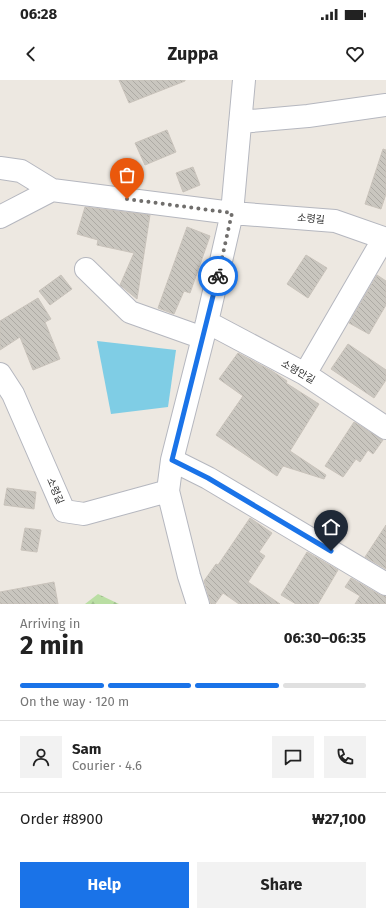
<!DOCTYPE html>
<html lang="en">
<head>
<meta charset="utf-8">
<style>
  :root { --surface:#fff; --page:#f2f2f2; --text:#222; --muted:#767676; --line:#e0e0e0; --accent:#1a73e8 }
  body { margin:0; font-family:"Fira Sans","Noto Sans KR",sans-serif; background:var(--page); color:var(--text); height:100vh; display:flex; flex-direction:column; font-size:15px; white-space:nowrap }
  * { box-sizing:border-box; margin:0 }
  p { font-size:13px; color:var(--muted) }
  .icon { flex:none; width:22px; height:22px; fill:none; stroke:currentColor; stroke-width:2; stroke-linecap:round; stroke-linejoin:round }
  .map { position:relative; height:524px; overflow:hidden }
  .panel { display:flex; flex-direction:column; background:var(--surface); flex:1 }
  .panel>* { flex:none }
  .pin { position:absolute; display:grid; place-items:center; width:34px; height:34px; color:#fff; margin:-41px -17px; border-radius:50% 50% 50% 0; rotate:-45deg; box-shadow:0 0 4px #0007 }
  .pin .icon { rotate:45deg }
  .courier { position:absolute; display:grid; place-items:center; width:40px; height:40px; margin:-20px; border:3px solid #1a73e8; border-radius:50%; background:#fff; color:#222; box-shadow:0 1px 5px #0007 }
  .headline em { font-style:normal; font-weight:700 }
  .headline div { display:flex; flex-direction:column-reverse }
  .headline { display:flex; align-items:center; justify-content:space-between; height:68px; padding:0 20px }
  h1 { font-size:26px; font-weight:700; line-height:30px }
  .bar { display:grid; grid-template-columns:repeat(4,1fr); gap:6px 4px; align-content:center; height:48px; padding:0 20px }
  .bar i { height:5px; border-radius:3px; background:var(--line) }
  .bar .active { background:var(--accent) }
  .bar p { grid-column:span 4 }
  .line { display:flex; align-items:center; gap:10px; padding:0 20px; border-top:1px solid var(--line) }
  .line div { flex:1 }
  .round { display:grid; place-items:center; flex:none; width:42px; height:42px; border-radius:0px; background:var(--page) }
  .button { display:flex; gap:8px; margin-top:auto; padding:8px 20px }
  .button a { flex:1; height:46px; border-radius:0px; background:var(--accent); color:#fff; font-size:16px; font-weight:700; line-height:46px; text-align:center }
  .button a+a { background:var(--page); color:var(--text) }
  .status { display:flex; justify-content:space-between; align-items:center; height:28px; padding:0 20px; background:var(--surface); direction:ltr }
  .status svg { height:11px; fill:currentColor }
  header { display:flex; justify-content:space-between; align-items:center; height:52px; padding:0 20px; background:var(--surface); font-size:18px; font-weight:700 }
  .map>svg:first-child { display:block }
  .forest { fill:url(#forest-firs) }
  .water { fill:#7fcde5 }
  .building { fill:url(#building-back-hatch); stroke:#c9c3bb }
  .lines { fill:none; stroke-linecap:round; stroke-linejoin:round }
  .minor-casing { stroke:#b5b7bf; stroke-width:24 }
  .minor { stroke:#fff; stroke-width:22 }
  .done { stroke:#706e6c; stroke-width:4; stroke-dasharray:0 7.2 }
  .route { stroke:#1a73e8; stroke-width:5 }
  .labels { text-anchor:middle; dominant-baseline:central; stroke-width:3; stroke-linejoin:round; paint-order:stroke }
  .street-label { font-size:10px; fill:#2d2d2d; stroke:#fff }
</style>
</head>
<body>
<div class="status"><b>06:28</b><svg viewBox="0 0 49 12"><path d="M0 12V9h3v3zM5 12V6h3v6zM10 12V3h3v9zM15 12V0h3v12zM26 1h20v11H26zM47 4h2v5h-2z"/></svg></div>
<header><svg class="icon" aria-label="back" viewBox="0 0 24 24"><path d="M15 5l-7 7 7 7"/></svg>Zuppa<svg class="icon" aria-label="heart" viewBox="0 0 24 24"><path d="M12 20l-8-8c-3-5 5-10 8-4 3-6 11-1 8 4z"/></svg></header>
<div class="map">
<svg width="386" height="524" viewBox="0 0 386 524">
  <defs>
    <pattern id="forest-firs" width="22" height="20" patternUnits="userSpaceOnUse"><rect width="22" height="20" fill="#badea3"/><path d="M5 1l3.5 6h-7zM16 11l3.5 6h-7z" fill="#a0bf8d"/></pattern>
    <pattern id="building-back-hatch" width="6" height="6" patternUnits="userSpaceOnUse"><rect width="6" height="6" fill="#c9c6bf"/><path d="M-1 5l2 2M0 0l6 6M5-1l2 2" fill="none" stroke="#adaaa4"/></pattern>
  </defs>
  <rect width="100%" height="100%" fill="#ede8e1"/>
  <path class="forest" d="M 98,514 L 119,524 L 85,524 Z"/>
  <path class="water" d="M 97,261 L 176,270 L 168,327 L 111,334 Z"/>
  <path class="building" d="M 119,0 L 185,0 L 185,1 L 129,23 Z
    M 167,50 L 176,72 L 145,85 L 135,63 Z
    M 383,69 L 386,70 L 386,114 L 381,129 L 365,124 Z
    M 193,87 L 200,105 L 183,112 L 176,93 Z
    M 85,127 L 150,135 L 137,219 L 120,205 L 134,173 L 97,165 L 98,160 L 77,154 Z
    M 187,147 L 210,156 L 190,213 L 184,211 L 174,234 L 158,228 Z
    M 306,175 L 327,188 L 308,218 L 287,204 Z
    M 61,195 L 72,209 L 50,225 L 39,211 Z
    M 377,195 L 386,201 L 386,225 L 369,254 L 349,243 Z
    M 38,218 L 51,239 L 45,242 L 60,279 L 33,290 L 20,257 L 0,270 L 0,241 Z
    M 348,264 L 386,290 L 386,300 L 374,318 L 331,289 Z
    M 238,273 L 272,291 L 287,301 L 286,303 L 319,324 L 290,371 L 326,395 L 324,399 L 283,386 L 277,396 L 216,355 L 243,316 L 219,299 Z
    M 354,342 L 383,360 L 373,374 L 368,370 L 360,382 L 356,379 L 343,397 L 325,386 Z
    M 7,408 L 36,412 L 34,429 L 4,425 Z
    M 250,438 L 272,453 L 259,472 L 265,476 L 248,502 L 280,524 L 239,524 L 223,513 L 215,524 L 211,524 L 204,501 L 216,484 L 218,485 Z
    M 386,445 L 386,489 L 365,477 Z
    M 25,448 L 41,450 L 37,472 L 21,470 Z
    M 307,472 L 338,490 L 318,524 L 296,524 L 281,515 Z
    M 351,498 L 380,515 L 386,516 L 386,524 L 355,524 L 360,516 L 345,507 Z
    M 54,502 L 58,524 L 0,524 L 0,512 Z"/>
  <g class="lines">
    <g class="minor-casing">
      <path id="minor" d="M 240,42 L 308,36 L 386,25
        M 0,88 L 21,91 L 52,110
        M 0,137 L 52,110 L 232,133 L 335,141 L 386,159
        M 86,189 L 130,232 L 203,258
        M 207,242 L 305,294 L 386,348
        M 0,294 L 13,314 L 64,431 L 84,434 L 168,411
        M 305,294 L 384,158
        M 172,380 L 208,398 L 386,504
        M 198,524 L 189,496 L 168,411 L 172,380 L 207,242 L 232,133 L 244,0"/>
    </g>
    <use href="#minor" class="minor"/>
  </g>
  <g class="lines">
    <path class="done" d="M 127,119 L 232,133 L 218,196"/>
    <path class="route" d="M 218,196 L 172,380 L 208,398 L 331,471"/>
  </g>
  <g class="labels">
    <g class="street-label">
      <text transform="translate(311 139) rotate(5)">소령길</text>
      <text transform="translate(298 292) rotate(30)">소령안길</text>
      <text transform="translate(55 411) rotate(67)">소령길</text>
    </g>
  </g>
</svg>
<div class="pin" style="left:127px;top:119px;background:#ea580c"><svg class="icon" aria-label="bag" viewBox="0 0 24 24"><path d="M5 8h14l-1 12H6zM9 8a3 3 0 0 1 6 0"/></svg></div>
<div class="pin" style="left:331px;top:471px;background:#1f2937"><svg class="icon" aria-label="home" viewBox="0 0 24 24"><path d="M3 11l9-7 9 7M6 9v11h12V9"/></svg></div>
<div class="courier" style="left:218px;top:196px"><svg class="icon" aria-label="bike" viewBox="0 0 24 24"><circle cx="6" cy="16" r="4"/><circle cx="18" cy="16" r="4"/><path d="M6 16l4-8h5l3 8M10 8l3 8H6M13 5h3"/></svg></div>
</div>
<section class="panel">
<div class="headline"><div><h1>2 min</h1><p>Arriving in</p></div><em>06:30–06:35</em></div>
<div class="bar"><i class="active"></i><i class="active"></i><i class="active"></i><i></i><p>On the way · 120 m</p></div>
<div class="line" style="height:72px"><a class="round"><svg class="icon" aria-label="person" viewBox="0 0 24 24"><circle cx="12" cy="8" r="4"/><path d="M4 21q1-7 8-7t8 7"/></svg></a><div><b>Sam</b><p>Courier · 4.6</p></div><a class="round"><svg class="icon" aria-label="chat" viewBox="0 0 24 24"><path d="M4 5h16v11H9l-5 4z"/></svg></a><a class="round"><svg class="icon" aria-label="phone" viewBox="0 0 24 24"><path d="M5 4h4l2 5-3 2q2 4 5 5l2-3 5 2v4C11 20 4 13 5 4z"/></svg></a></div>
<div class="line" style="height:52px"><div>Order #8900</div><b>₩27,100</b></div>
<div class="button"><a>Help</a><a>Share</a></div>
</section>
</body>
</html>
